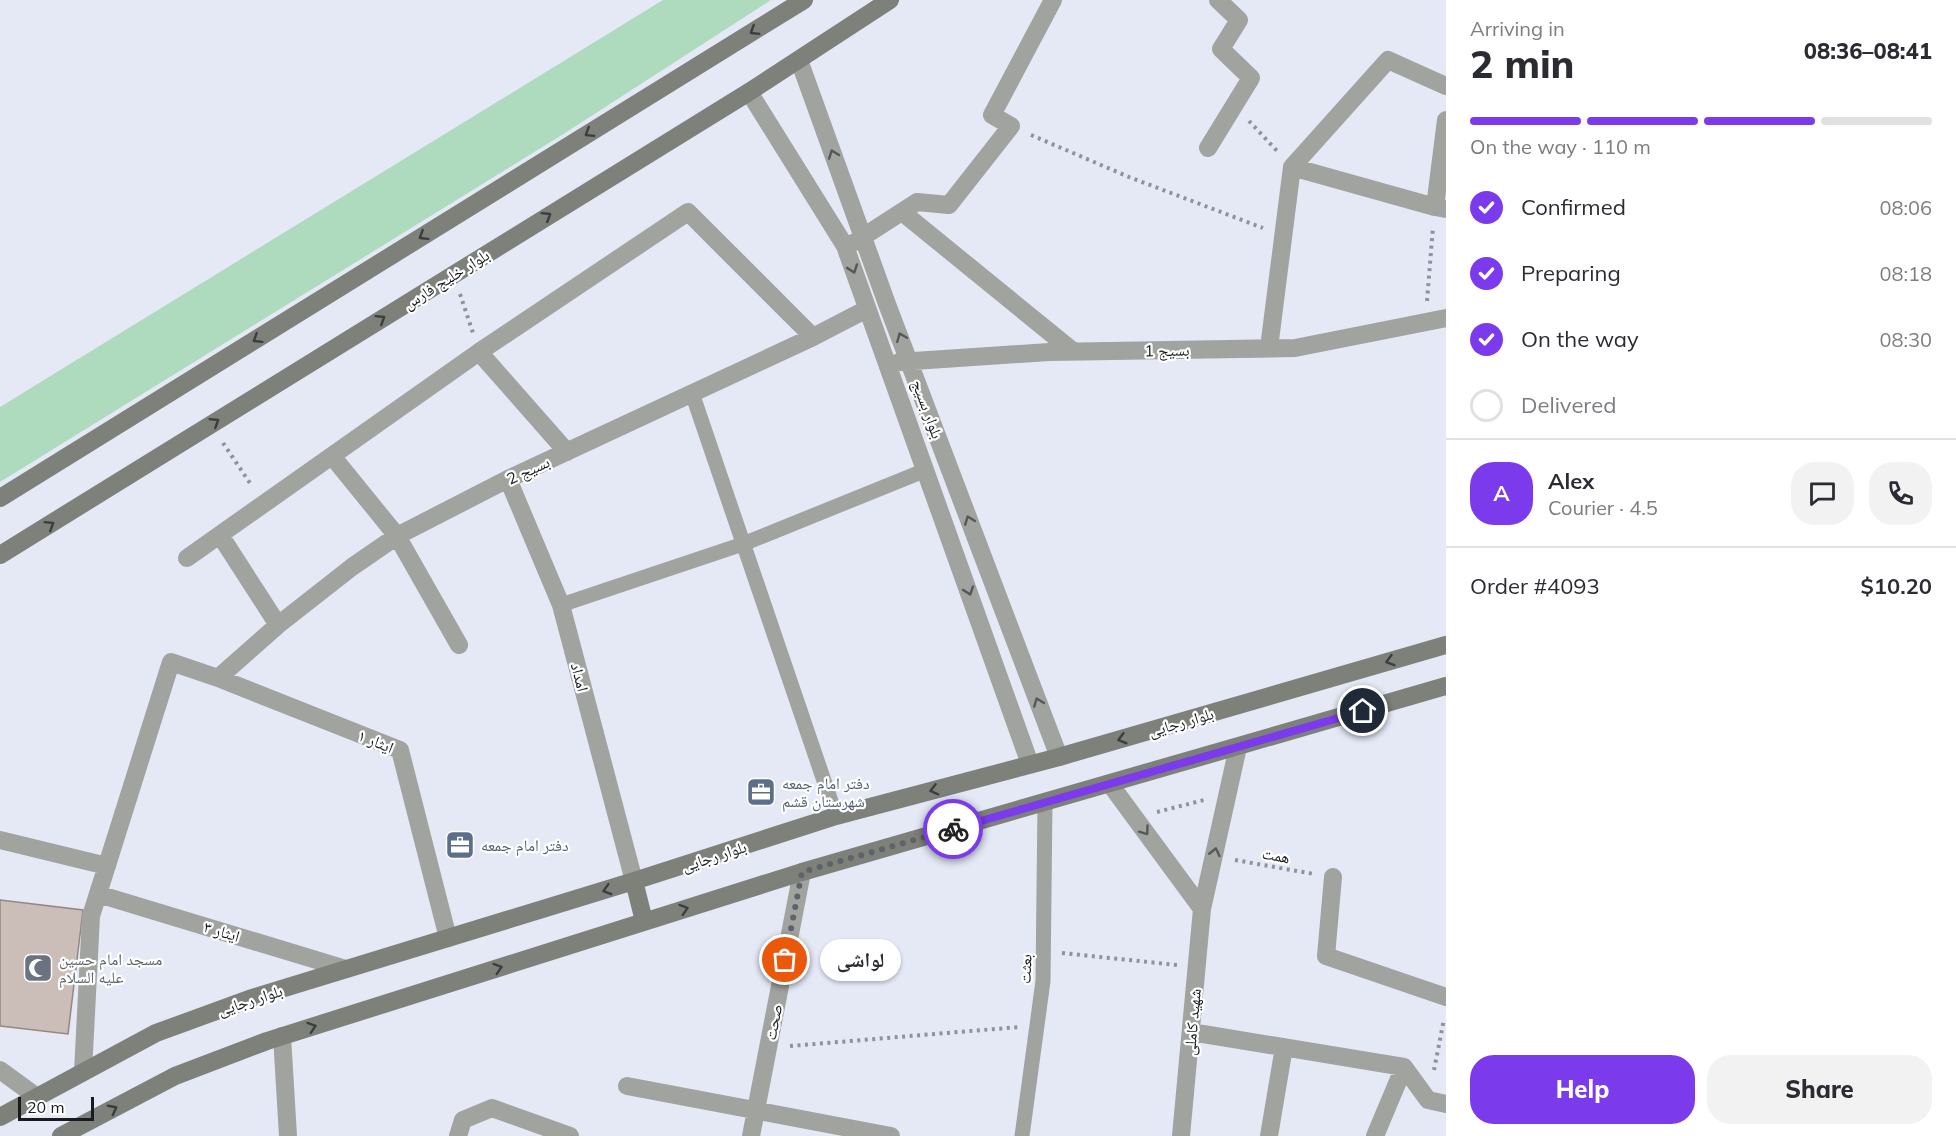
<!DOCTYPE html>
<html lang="en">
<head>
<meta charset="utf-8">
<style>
  :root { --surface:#fff; --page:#f2f2f3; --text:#2b2b33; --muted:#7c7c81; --line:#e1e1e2; --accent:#7c3aed }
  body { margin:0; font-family:Mulish,"Noto Naskh Arabic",sans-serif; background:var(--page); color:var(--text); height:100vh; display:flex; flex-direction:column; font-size:22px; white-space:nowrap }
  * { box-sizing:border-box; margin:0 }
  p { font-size:20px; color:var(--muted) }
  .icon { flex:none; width:33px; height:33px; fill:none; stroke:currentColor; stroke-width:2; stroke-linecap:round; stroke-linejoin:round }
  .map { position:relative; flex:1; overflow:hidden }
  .drawer { display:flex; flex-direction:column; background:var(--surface); width:510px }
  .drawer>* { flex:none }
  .scale { position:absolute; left:18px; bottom:15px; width:76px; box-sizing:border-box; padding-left:6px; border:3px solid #181a1e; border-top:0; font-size:16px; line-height:21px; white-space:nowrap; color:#181a1e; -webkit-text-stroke:4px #fff; paint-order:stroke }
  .pin { position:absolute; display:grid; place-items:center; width:51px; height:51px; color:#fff; margin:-26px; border:3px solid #fff; border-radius:50%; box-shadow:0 2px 6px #0007 }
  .courier { position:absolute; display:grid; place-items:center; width:60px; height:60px; margin:-30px; border:4px solid #7c3aed; border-radius:50%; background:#fff; color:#222; box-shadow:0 2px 8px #0007 }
  .bubble { position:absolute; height:42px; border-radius:21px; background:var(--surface); box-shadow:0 2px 4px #0004; font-size:20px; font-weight:800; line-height:42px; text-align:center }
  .headline em { font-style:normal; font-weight:800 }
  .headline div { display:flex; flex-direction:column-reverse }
  .headline { display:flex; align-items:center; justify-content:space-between; height:102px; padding:0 24px }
  h1 { font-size:39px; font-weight:800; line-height:45px }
  .bar { display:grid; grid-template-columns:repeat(4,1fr); gap:9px 6px; align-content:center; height:72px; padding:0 24px }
  .bar i { height:8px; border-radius:4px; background:var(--line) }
  .bar .active { background:var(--accent) }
  .bar p { grid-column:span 4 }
  .line { display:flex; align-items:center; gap:15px; padding:0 24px; border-top:2px solid var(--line) }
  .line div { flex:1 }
  .round { display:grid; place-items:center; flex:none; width:63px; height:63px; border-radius:24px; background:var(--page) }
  ol { padding:0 24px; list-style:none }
  li { display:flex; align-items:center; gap:18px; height:66px }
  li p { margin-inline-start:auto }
  li .icon { padding:6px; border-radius:50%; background:var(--accent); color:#fff; stroke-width:4 }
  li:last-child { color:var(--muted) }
  li i { width:33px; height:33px; border:3px solid var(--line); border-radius:50% }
  .action { display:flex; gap:12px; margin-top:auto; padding:12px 24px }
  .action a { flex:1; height:69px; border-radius:24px; background:var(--accent); color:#fff; font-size:24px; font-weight:800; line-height:69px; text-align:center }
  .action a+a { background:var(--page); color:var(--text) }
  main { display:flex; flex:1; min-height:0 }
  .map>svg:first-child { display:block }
  .green { fill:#aedabe }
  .building { fill:#cbbeb9; stroke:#938782; stroke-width:1.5 }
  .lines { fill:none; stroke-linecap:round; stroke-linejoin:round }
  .path { stroke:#8e929b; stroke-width:4; stroke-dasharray:3 4.5; stroke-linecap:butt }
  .service { stroke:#a0a39e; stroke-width:15 }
  .minor { stroke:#a0a39e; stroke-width:18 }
  .secondary { stroke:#7d817a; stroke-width:18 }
  .oneway { stroke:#3b3e3e }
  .oneway2 { stroke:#555858 }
  .done { stroke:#5f6269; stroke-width:6; stroke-dasharray:0 10.8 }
  .route { stroke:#7c3aed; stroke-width:8 }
  .labels { text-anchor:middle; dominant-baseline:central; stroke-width:4.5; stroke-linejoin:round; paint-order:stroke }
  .street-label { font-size:16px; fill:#181a1e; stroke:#fff }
  .service-label { font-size:16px; fill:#4e5e75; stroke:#fff; text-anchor:start }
  .worship-label { font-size:16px; fill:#5b616d; stroke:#fff; text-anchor:start }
</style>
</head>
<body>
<main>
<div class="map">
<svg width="1446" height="1136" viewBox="0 0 1446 1136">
  <rect width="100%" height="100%" fill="#e4e9f5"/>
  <path class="green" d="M 663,0 L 771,0 L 565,133 L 0,482 L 0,407 Z"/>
  <path class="building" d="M 0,900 L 83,910 L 68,1034 L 0,1026 Z"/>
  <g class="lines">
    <path class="path" d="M 1249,121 L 1279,153
      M 1031,135 L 1129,177 L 1263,228
      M 460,294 L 473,333
      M 1427,301 L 1433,227
      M 223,443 L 252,486
      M 1157,812 L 1204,800
      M 1235,860 L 1314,874
      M 1062,953 L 1177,965
      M 790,1046 L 1019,1027
      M 1434,1070 L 1444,1019"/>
    <path class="service" d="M 692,393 L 836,816
      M 561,605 L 743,544 L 926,470
      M 1022,1136 L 1043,981 L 1045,802"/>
    <path class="minor" d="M 799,60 L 887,304 L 1059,757
      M 1446,86 L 1388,60 L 1292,167 L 1435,207 L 1446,209
      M 749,92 L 845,246 L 1030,764
      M 1208,148 L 1251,78 L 1221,49 L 1239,20 L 1218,0
      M 1435,207 L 1446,120
      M 902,212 L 1074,352
      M 855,242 L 917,202 L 949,205 L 1011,126 L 992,115 L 1053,0
      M 1269,348 L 1292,167
      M 479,352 L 567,452
      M 899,362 L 1049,352 L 1295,348 L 1446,318
      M 332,456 L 397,536 L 459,645
      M 508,479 L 561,605 L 634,881
      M 220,535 L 278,625
      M 187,558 L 479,352 L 688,212 L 813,337
      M 218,678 L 278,625 L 352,567 L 397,536 L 508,479 L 813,337 L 867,309
      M 1110,784 L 1202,909
      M 0,840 L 107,866
      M 1333,877 L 1326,956 L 1446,997
      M 98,894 L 346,969
      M 1191,1032 L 1404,1067 L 1428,1100 L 1446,1104
      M 282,1036 L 288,1136
      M 0,1070 L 37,1097
      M 83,1072 L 91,916 L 171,662 L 218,678 L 400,750 L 448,938
      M 627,1086 L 891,1136
      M 458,1136 L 463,1120 L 492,1108 L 570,1136
      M 751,1136 L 802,872
      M 1181,1136 L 1202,909 L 1238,747
      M 1269,1136 L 1284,1047
      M 1375,1136 L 1404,1067"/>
    <path class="secondary" d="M 0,498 L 804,0
      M 0,555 L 749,92 L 890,0
      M 634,881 L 644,921
      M 0,1117 L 156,1033 L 252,998 L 634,881 L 836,816 L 1059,757 L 1446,645
      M 61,1136 L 175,1076 L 267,1041 L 802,872 L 1446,686"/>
  </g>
  <defs><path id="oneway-chevron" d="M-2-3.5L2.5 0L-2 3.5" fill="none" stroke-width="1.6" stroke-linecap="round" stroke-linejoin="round" transform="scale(1.5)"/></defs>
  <g class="oneway">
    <use href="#oneway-chevron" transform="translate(754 31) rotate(148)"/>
    <use href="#oneway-chevron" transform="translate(589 133) rotate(148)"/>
    <use href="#oneway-chevron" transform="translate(547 216) rotate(-32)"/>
    <use href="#oneway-chevron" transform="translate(423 236) rotate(148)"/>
    <use href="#oneway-chevron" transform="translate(381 319) rotate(-32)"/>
    <use href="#oneway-chevron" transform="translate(257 339) rotate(148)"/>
    <use href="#oneway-chevron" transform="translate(215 422) rotate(-32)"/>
    <use href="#oneway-chevron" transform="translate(50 525) rotate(-32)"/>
    <use href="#oneway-chevron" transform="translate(1390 661) rotate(164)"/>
    <use href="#oneway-chevron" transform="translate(1122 739) rotate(164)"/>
    <use href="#oneway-chevron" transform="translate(934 790) rotate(165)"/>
    <use href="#oneway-chevron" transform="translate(607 890) rotate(163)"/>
    <use href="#oneway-chevron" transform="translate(684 909) rotate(-18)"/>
    <use href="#oneway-chevron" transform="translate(498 968) rotate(-18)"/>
    <use href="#oneway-chevron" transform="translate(312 1027) rotate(-18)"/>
    <use href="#oneway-chevron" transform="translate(113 1109) rotate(-28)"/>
  </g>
  <g class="oneway2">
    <use href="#oneway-chevron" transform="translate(833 154) rotate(-110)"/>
    <use href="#oneway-chevron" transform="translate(853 269) rotate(71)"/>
    <use href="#oneway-chevron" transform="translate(901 337) rotate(-112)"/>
    <use href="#oneway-chevron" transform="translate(969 520) rotate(-111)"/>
    <use href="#oneway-chevron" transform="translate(969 591) rotate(71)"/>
    <use href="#oneway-chevron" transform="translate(1038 702) rotate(-111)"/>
    <use href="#oneway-chevron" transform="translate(1145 831) rotate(54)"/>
    <use href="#oneway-chevron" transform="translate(1215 852) rotate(-77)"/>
  </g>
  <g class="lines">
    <path class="done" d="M 785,960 L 802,872 L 953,829"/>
    <path class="route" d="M 953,829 L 1363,711"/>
  </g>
  <defs>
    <g id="office-square" transform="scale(1.5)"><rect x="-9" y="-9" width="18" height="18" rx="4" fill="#5c6f8a" stroke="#fff"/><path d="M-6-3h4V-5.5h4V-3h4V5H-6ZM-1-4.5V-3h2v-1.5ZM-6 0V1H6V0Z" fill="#fff"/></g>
    <g id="mosque-square" transform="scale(1.5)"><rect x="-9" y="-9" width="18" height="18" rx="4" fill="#6b7280" stroke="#fff"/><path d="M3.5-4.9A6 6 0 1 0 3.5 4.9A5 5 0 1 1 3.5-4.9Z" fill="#fff"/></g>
  </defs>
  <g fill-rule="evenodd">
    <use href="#office-square" x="761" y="792"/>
    <use href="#office-square" x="460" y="845"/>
    <use href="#mosque-square" x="38" y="968"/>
  </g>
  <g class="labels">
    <g class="street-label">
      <text transform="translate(446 279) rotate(-32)">بلوار خلیج فارس</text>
      <text transform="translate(1167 350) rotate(-1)">بسیج 1</text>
      <text transform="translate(928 409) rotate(70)">بلوار بسیج</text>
      <text transform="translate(528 470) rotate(-25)">بسیج 2</text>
      <text transform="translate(580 677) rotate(75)">امداد</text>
      <text transform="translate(1181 722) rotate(-16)">بلوار رجایی</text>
      <text transform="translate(376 741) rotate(22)">ایثار ۱</text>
      <text transform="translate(1276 855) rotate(10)">همت</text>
      <text transform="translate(714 856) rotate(-18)">بلوار رجایی</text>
      <text transform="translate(222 931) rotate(17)">ایثار ۳</text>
      <text transform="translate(1025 969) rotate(-88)">بعثت</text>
      <text transform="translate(250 1000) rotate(-18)">بلوار رجایی</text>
      <text transform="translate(773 1022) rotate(-79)">صحت</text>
      <text transform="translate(1192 1022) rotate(-85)">شهید کاملی</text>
    </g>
    <g class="service-label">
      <text x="782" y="783">دفتر امام جمعه<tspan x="782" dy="18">شهرستان قشم</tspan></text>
      <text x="481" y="845">دفتر امام جمعه</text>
    </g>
    <g class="worship-label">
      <text x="59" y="959">مسجد امام حسین<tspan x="59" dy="18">علیه السلام</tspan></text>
    </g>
  </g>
</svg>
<div class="scale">20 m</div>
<div class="pin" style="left:785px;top:960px;background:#ea580c"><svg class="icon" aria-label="bag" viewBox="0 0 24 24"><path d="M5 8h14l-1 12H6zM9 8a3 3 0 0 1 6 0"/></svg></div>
<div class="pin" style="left:1363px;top:711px;background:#1f2937"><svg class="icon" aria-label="home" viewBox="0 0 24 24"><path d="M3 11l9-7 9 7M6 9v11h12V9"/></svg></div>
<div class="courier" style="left:953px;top:829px"><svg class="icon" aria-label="bike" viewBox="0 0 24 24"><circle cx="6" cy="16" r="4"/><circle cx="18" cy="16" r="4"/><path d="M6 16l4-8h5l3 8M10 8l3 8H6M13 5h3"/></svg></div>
<div class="bubble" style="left:820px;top:939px;width:81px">لواشی</div>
</div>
<section class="drawer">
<div class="headline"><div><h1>2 min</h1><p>Arriving in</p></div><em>08:36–08:41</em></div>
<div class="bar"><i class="active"></i><i class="active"></i><i class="active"></i><i></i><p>On the way · 110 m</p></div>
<ol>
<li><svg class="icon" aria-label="check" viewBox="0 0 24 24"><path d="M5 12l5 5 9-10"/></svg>Confirmed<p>08:06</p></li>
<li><svg class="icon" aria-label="check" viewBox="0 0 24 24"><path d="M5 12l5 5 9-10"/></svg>Preparing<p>08:18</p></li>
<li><svg class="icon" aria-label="check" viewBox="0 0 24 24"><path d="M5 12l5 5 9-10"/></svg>On the way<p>08:30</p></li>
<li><i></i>Delivered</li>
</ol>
<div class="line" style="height:108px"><b class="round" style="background:var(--accent);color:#fff">A</b><div><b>Alex</b><p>Courier · 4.5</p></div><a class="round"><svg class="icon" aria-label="chat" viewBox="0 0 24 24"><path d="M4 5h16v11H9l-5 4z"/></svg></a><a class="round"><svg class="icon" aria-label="phone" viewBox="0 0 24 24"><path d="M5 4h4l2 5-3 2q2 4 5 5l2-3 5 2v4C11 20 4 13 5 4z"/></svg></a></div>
<div class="line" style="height:78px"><div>Order #4093</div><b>$10.20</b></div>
<div class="action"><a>Help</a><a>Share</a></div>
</section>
</main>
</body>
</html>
